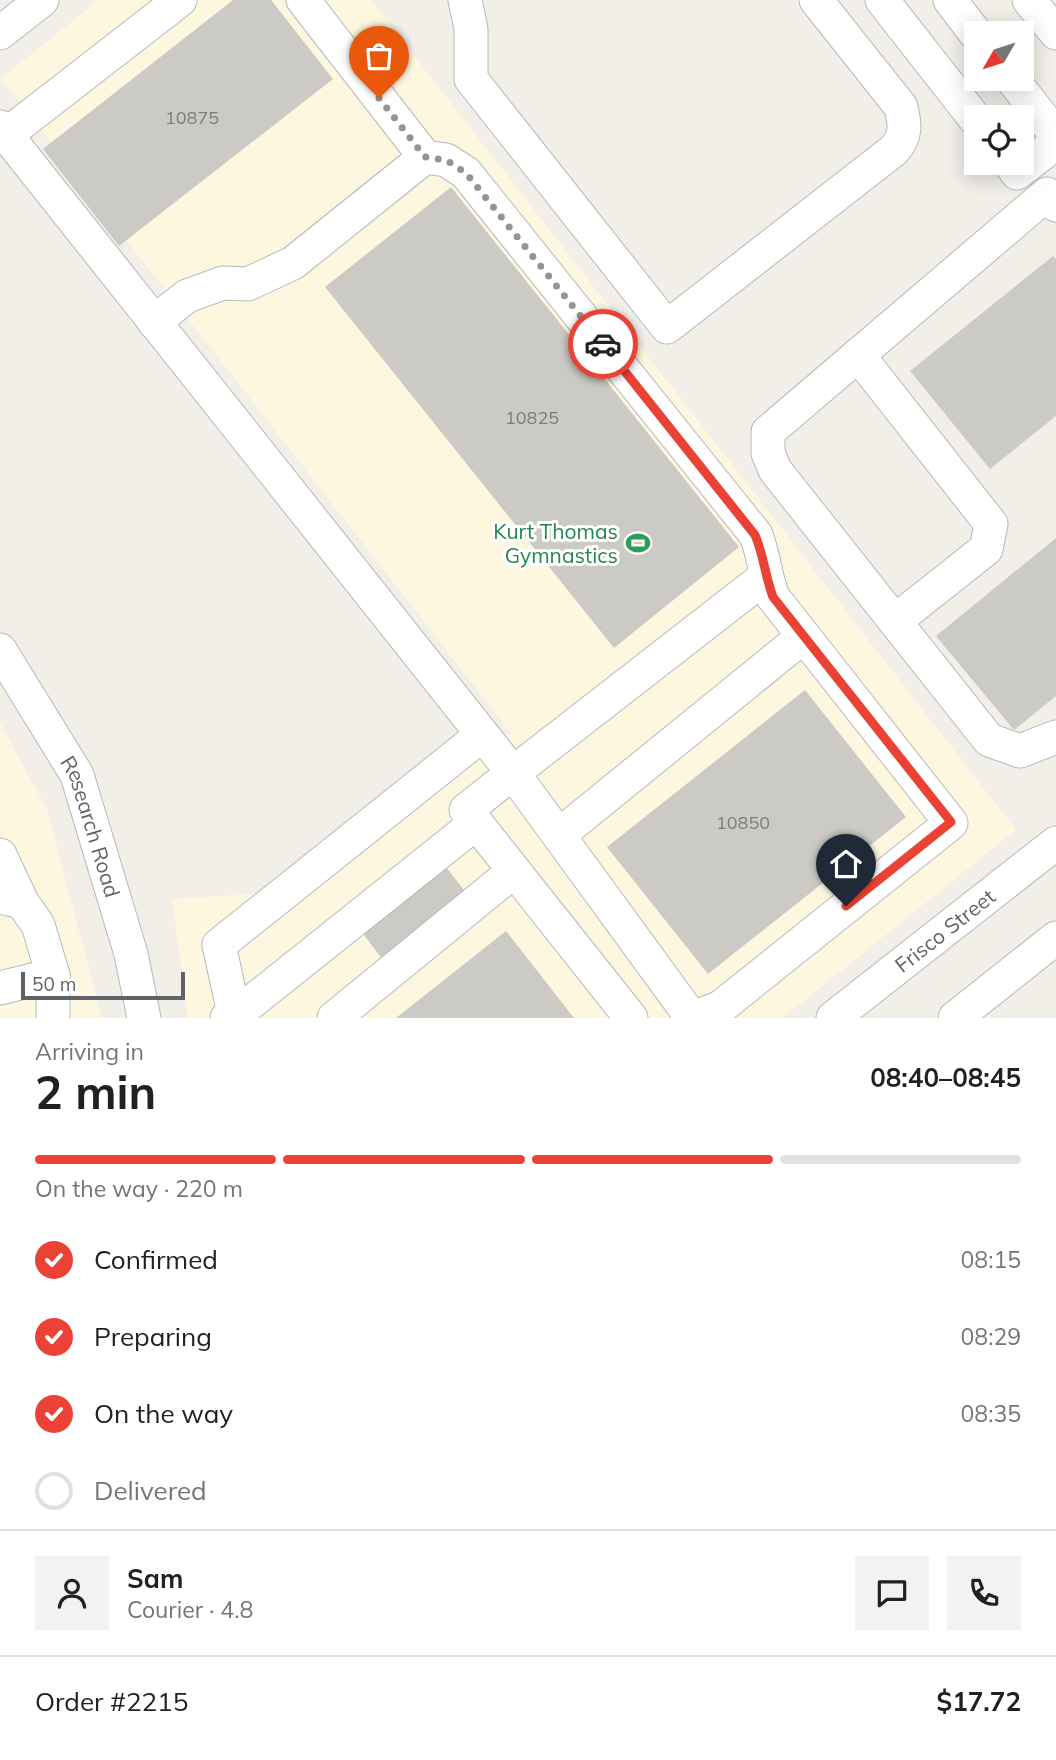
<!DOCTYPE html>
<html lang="en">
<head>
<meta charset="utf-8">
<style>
  :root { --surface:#fff; --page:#f2f2f2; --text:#202124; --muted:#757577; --line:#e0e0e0; --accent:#ea4335 }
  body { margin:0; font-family:Mulish,sans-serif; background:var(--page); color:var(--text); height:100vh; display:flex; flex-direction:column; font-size:26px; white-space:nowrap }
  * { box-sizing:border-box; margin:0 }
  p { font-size:23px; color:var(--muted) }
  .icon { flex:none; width:38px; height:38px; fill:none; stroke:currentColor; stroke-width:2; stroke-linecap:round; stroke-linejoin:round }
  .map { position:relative; height:1018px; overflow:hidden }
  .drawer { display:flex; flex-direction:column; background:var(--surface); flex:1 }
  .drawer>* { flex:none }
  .needle { width:46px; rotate:231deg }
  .tools { position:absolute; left:964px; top:21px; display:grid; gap:14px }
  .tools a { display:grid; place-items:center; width:70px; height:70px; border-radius:0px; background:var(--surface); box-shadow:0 4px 18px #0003; font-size:35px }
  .scale { position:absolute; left:21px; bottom:18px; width:164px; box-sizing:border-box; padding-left:7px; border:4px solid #5f6368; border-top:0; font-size:19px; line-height:24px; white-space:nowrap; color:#5f6368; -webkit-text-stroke:5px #fff; paint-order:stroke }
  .pin { position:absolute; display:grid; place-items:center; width:60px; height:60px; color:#fff; margin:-72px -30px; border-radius:50% 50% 50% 0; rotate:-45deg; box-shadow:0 0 7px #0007 }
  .pin .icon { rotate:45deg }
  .courier { position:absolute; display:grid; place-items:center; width:70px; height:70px; margin:-35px; border:5px solid #ea4335; border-radius:50%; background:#fff; color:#222; box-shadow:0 2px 9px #0007 }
  .summary em { font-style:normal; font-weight:700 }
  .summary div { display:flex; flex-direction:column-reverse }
  .summary { display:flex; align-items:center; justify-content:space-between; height:119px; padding:0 35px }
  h1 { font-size:46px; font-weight:700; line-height:52px }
  .bar { display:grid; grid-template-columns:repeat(4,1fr); gap:10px 7px; align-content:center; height:84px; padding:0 35px }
  .bar i { height:9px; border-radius:5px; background:var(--line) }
  .bar .current { background:var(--accent) }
  .bar p { grid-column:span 4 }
  .line { display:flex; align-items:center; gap:18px; padding:0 35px; border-top:2px solid var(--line) }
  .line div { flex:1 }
  .round { display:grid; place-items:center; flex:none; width:74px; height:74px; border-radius:0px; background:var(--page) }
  ol { padding:0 35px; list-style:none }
  li { display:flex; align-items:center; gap:21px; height:77px }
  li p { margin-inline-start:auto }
  li .icon { padding:7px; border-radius:50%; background:var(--accent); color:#fff; stroke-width:4 }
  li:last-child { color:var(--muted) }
  li i { width:38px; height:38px; border:4px solid var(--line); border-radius:50% }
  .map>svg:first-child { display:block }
  .commercial { fill:#fef7e0 }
  .building { fill:#cccac5 }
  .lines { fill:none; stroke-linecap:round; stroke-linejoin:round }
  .minor-casing { stroke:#b5b8bc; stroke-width:35 }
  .minor { stroke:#fff; stroke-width:33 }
  .done { stroke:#929495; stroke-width:7; stroke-dasharray:0 12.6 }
  .route { stroke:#ea4335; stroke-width:9 }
  .labels { text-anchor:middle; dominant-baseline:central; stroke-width:6; stroke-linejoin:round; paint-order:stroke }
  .number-label { font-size:18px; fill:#7a7d7f }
  .leisure-label { font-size:21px; fill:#27864d; stroke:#fff; text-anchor:end }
  .street-label { font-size:21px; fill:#5f6368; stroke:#fff }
</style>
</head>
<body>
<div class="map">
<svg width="1056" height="1018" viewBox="0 0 1056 1018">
  <rect width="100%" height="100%" fill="#f1efe8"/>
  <path class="commercial" d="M 98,0 L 371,0 L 1016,830 L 782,1018 L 188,1018 L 172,899 L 254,894 L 511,733 L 1,79 Z
    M 0,723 L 47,810 L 102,1018 L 0,1018 Z"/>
  <path class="building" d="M 233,0 L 271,0 L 333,79 L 119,246 L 43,149 Z
    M 451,187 L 739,547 L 614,648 L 325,287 Z
    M 1053,256 L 1056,259 L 1056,416 L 990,469 L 910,371 Z
    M 1056,538 L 1056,696 L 1014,730 L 936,636 Z
    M 805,690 L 906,817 L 708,974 L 607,847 Z
    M 445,866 L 468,895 L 383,960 L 361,931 Z
    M 506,931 L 574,1018 L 396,1018 Z"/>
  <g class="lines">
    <g class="minor-casing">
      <g id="minor">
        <path d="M 465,0 L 471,29 L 471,79 L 667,327 L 894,150 C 907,135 905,124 901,107 L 816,0"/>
        <path d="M 882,0 L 976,120"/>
        <path d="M 950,0 L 976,34"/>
        <path d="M 1029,0 L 1056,33"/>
        <path d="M 0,33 L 42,0"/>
        <path d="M 1012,79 L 1056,135"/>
        <path d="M 0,127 L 513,773 L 466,810 L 631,1018"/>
        <path d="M 6,135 L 180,0"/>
        <path d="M 425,157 L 446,160 L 466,173 L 756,535 C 764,556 765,576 773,597 L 951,823 L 721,1007 L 693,1018"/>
        <path d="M 1010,163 L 1017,173 L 1056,143"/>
        <path d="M 1056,205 L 1047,194 L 768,432 L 768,453 L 775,470 L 989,740 L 1020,751 L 1056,737"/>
        <path d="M 154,322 L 187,296 L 223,283 L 248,284 L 293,263 L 425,157 L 303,0"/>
        <path d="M 858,355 L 991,524 L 986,549 L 895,621"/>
        <path id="s1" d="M 0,650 L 77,775 L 131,954 L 144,1018"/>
        <path d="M 559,835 L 804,636"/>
        <path d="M 0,855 L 22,902"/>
        <path d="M 0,897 L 22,902 L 38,925 L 53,975"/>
        <path d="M 0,988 L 53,975 L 53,1018"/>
        <path d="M 227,1018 L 234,1016 L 476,823"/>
        <path d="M 235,1018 L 219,945 L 482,735"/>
        <path d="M 334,1018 L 514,871"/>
        <path d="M 692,1018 L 513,773 L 765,577"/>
        <path id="s2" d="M 833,1018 L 1056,843"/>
        <path d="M 955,1018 L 1056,938"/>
      </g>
    </g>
    <use href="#minor" class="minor"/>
  </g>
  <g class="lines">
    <path class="done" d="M 379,98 L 425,157 L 446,160 L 466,173 L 603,344"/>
    <path class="route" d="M 603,344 L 755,535 C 764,556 765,576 773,597 L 951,822 L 846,906"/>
  </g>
  <defs>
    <g id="stadium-bare" transform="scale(1.89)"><path d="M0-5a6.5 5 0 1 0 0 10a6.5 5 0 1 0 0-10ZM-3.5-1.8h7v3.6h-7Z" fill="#2e9e5b" stroke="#fff" stroke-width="2.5" paint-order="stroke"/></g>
  </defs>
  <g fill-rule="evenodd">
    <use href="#stadium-bare" x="638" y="543"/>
  </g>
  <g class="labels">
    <g class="number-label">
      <text x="192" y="117">10875</text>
      <text x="532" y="417">10825</text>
      <text x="743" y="822">10850</text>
    </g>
    <g class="leisure-label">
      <text x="618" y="531">Kurt Thomas<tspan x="618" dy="24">Gymnastics</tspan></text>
    </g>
    <g class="street-label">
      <text stroke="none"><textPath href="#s1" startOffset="200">Research Road</textPath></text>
      <text stroke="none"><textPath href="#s2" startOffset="142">Frisco Street</textPath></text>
    </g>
  </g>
</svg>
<div class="tools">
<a><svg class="needle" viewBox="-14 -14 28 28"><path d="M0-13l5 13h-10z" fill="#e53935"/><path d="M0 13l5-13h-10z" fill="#757577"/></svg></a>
<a><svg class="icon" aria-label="locate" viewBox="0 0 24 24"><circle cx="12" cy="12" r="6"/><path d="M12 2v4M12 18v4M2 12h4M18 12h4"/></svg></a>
</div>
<div class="scale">50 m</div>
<div class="pin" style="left:379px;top:98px;background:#ea580c"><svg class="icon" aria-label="bag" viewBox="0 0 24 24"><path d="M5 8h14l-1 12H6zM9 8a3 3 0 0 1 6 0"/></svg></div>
<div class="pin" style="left:846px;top:906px;background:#1f2937"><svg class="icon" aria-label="home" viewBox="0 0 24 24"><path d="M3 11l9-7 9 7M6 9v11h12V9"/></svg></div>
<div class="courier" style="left:603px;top:344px"><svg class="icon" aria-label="car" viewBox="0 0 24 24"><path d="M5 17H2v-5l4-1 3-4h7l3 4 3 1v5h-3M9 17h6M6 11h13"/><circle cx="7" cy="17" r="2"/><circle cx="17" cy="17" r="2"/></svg></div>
</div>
<section class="drawer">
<div class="summary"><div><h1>2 min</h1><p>Arriving in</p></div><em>08:40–08:45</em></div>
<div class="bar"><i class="current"></i><i class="current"></i><i class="current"></i><i></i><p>On the way · 220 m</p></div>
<ol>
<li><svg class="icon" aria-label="check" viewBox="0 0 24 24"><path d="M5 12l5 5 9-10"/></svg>Confirmed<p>08:15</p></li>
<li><svg class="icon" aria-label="check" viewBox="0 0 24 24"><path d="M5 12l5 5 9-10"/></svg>Preparing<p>08:29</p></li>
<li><svg class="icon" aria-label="check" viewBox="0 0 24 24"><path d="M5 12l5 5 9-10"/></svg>On the way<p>08:35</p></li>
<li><i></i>Delivered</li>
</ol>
<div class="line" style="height:126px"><a class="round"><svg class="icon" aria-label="person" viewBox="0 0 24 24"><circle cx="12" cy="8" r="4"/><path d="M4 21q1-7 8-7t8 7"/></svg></a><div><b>Sam</b><p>Courier · 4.8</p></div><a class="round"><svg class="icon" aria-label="chat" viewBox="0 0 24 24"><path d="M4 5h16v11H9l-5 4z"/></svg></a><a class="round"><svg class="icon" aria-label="phone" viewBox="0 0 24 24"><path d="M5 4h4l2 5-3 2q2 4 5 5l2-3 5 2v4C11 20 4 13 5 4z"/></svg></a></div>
<div class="line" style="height:91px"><div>Order #2215</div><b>$17.72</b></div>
</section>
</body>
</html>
